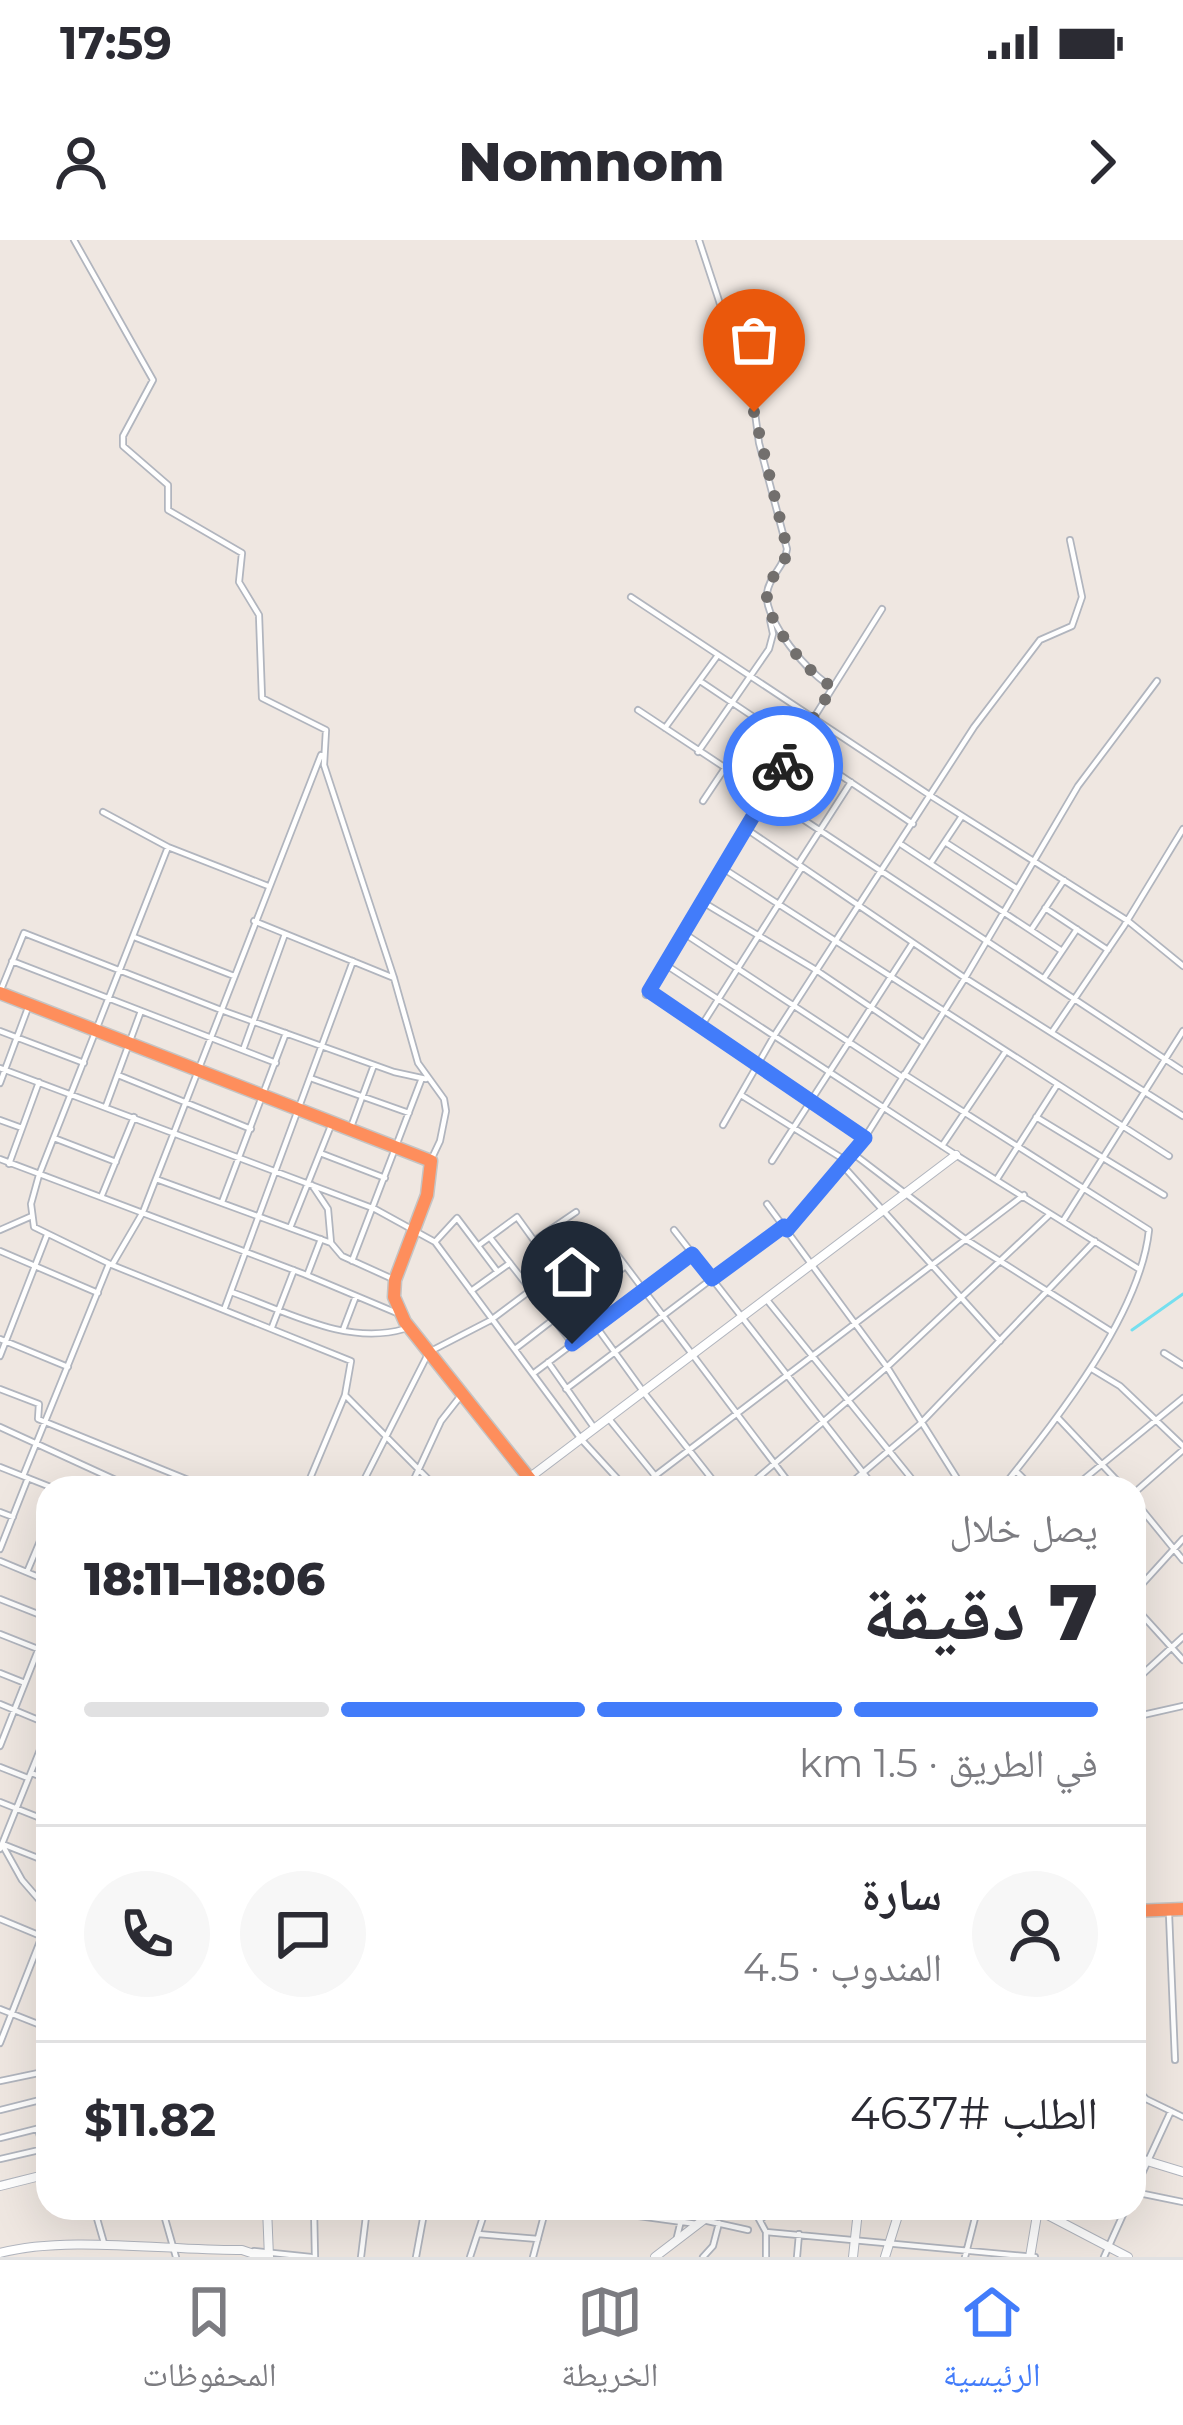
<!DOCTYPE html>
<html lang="ar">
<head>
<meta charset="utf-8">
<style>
  :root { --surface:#fff; --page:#f7f7f7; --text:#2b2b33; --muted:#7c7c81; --line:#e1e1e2; --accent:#427cfa }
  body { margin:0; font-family:Montserrat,"Noto Naskh Arabic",sans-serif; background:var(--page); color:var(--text); direction:rtl; height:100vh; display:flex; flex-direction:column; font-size:45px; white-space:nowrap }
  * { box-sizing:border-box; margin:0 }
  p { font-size:39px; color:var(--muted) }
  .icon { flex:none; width:66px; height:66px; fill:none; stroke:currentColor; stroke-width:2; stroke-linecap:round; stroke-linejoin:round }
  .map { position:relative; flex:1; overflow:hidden; direction:ltr }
  .details { position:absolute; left:36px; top:1236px; width:1110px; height:744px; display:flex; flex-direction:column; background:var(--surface); border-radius:36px; box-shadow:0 12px 48px #0002; direction:rtl }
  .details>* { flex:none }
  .pin { position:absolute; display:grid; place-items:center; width:102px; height:102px; color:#fff; margin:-123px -51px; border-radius:50% 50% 50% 0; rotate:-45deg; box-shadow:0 0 12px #0007 }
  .pin .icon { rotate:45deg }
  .courier { position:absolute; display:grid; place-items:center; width:120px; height:120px; margin:-60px; border:9px solid #427cfa; border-radius:50%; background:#fff; color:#222; box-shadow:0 3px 15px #0007 }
  .overview em { font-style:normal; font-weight:800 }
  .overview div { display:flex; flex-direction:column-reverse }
  .overview { display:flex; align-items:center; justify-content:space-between; height:204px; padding:0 48px }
  h1 { font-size:78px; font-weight:800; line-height:90px }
  .bar { display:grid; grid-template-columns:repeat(4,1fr); gap:18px 12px; align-content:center; height:144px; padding:0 48px }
  .bar i { height:15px; border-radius:9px; background:var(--line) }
  .bar .active { background:var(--accent) }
  .bar p { grid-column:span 4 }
  .line { display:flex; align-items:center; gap:30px; padding:0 48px; border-top:3px solid var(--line) }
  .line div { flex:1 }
  .round { display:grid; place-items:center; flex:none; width:126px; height:126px; border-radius:63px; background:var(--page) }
  .status { display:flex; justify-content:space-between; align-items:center; height:84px; padding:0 60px; background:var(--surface); direction:ltr }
  .status svg { height:33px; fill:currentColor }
  header { display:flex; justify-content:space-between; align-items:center; height:156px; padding:0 48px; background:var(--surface); font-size:54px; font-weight:800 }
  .tabs { display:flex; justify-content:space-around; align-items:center; height:168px; border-top:3px solid var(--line); background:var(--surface); font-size:33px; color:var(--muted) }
  .tabs a { display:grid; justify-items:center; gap:6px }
  .tabs .active { color:var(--accent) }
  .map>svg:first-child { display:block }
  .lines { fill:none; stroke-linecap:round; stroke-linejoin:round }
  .stream { stroke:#75dfef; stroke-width:3 }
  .street-casing { stroke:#b1b5be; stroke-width:8 }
  .secondary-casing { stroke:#b1b5be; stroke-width:10 }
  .highway-casing { stroke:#c4c4c4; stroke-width:15 }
  .street { stroke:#fff; stroke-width:4.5 }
  .secondary { stroke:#fff; stroke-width:8 }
  .highway { stroke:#fe8e5c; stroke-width:12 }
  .done { stroke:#726f6d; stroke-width:12; stroke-dasharray:0 21.6 }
  .route { stroke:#427cfa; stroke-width:15 }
</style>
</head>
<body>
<div class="status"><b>17:59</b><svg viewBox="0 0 49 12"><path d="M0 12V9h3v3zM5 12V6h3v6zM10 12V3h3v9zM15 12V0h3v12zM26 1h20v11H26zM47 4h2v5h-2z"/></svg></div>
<header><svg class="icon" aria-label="forward" viewBox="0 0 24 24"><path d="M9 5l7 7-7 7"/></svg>Nomnom<svg class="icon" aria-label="person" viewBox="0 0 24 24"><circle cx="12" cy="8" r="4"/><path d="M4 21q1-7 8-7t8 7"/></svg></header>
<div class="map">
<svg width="1183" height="2017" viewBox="0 0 1183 2017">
  <rect width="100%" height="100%" fill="#efe7e1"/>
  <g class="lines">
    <path class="stream" d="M 1132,1090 L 1183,1054"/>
    <g class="street-casing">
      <path id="street" d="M 74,0 L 153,140 L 123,196 L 123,206 L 168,245 L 168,270 L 242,313 L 239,342 L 259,375 L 262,458 L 326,490 L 324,525 L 394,738 L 418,823 L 444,859 L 446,871 L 440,901 L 432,918
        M 699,0 L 723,73 L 748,120 L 759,203 L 787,309 C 785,326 769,336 767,353 C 763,379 810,437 833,447
        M 631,357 L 931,556 L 1128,681 L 1183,726
        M 700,441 L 913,584
        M 638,470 L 1183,831
        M 665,488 L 718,415
        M 698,512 L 769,409 L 773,394 L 770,380
        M 703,561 L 757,480
        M 103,572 L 168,607 L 268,646
        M 745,588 L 965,738 L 1183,876
        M 945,602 L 1016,648
        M 902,605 L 1062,711
        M 168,607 L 39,935 L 31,964 L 34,987 L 112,1025 L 351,1121 L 345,1155 L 306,1248
        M 932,621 L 962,576
        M 799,623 L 851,542
        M 721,627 L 1169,916
        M 701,661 L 816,730 L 922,802
        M 1045,668 L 1108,710
        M 254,681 L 394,738
        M 1031,690 L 1064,640
        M 682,692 L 902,837
        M 134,697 L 234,736
        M 12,721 L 276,823
        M 663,723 L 956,915 L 1139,1029
        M 1044,738 L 1077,689
        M 649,751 L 865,898
        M 0,752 L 24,693 L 221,770 L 394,832 L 426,839
        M 646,755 L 741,594 L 882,369
        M 702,785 L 802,627
        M 0,791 L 84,823
        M 1052,792 L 1124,686 L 1183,589
        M 243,810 L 285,694
        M 0,828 L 375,969 L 435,1002 L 581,1199 L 626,1248
        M 904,834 L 1149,990 C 1140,1076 1055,1181 1002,1248
        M 118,835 L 251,889
        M 313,839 L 409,873
        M 0,843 L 29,765
        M 741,855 L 848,922
        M 106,866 L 141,771
        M 1036,877 L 1164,955
        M 0,880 L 22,888
        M 723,885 L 774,796 L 974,487 L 1040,400 L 1072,386 L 1082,357 L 1070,300
        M 351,887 L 374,825
        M 54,898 L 116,922
        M 942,906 L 1006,811
        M 320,913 L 385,938
        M 855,915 L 965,999 L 1112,1092
        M 0,919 L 304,1034 L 397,1073
        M 772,921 L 912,704
        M 9,924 L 39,842
        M 844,927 L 1000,1101
        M 156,939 L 331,1003
        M 997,939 L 1057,845
        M 312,945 L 328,969 L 331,1003 L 342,1016 L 395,1040
        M 102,955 L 134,877
        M 222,962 L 286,793
        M 767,964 L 887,1127 L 963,1248
        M 1063,981 L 1183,791
        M 290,988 L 330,888
        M 0,990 L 32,976
        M 674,990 L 875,1248
        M 787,990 L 854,915 L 965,738 L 1078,546 L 1157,441
        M 491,999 L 573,1104
        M 535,1000 L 576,972
        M 435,1002 L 457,978 L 497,1031
        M 479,1005 L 517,977 L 645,1154 L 719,1248
        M 0,1011 L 98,1053
        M 352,1021 L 422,838
        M 112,1025 L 143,972 L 321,515
        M 308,1033 L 321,999
        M 471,1051 L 510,1023
        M 231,1052 C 286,1071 346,1106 404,1089
        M 579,1060 L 623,1028
        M 767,1060 L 911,1238
        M 224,1070 L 353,721
        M 272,1087 L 294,1030
        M 343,1090 L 356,1056
        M 0,1099 L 68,1127
        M 515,1109 L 554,1079
        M 1164,1113 L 1183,1125
        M 0,1116 L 47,995
        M 548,1122 L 595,1189
        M 1092,1129 L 1120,1146 L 1183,1206
        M 534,1133 L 692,1014
        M 0,1149 L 39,1164 L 38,1179 L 208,1248
        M 566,1149 L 783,985
        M 345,1155 L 437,1248
        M 1058,1178 L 1124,1248
        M 609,1179 L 665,1248
        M 0,1187 L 133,1248
        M 0,1227 L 53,1248
        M 1016,1231 L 1033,1248
        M 23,1236 L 109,1024
        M 360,1248 L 429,1112 L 491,1080 L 603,996 L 793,1248
        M 410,1248 L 441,1181 L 459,1158
        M 639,1248 L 1024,955
        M 746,1248 L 887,1127 L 1049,975
        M 845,1248 L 919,1185 L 1095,1001
        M 1073,1248 L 1183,1158
        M 1134,1253 L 1183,1210
        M 1134,1260 L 1183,1320
        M 0,1272 L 13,1277
        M 0,1309 L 28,1238
        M 0,1321 L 48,1341
        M 27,1332 L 48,1282
        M 1134,1353 L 1183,1299
        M 0,1359 L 48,1378
        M 1134,1366 L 1183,1420
        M 0,1394 L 48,1413
        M 0,1433 L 25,1443
        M 1134,1442 L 1183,1397
        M 0,1464 L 48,1484
        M 1134,1477 L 1183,1466
        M 0,1506 L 48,1385
        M 0,1527 L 28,1538
        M 31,1533 L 48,1539
        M 0,1562 L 48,1581
        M 5,1605 L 48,1622
        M 3,1606 L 22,1640 L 48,1670
        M 0,1609 L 48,1490
        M 1169,1674 L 1175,1820
        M 0,1679 L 48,1699
        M 0,1769 L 48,1788
        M 0,1803 L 48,1681
        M 0,1841 L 48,1831
        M 1134,1846 L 1146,1859 L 1183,1877
        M 0,1870 L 48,1858
        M 38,1889 L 48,1926
        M 0,1898 L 48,1886
        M 0,1919 L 48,1908
        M 1134,1951 L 1171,1871
        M 1134,1952 L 1183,1962
        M 94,1968 L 104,2003
        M 162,1968 L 176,2017
        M 314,1968 L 315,2017
        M 580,1968 L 697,1984
        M 753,1968 L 766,1992 L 766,2017
        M 703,1980 L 748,1990
        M 760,1980 L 773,1968
        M 766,1992 L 1035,2017
        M 478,1994 L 538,1999
        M 677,1997 L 684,1968
        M 254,2011 L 311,2017
        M 361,2017 L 367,1968
        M 416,2017 L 425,1968
        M 470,2017 L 486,1968
        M 533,2017 L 546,1968
        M 703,2017 L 713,2006 L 719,1983
        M 797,2017 L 799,1994
        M 965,2017 L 976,1974
        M 1104,2017 L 1126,1968"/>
    </g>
    <g class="secondary-casing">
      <path id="secondary" d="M 523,1248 L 529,1238 L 956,915
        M 1134,1917 L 1183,1932
        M 0,1946 L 48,1934
        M 267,1968 L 269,2017
        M 858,1971 L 1038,1970 L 1128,2017
        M 0,2013 C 65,1995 171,2011 242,2010 L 263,2017
        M 655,2017 L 719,1968
        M 853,2017 L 858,1971
        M 885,2017 L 900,1969
        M 1030,2017 L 1038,1969"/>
    </g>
    <g class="highway-casing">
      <path id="highway" d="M 0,753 L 431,921 L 427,955 L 395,1040 L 394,1057 L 405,1082 L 537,1248
        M 1134,1671 L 1183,1669"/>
    </g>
    <use href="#street" class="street"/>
    <use href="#secondary" class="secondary"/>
    <use href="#highway" class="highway"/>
  </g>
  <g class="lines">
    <path class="done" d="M 754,172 L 788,312 C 782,327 768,339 767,355 C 765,381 810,437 833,447 L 783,526"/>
    <path class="route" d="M 572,1104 L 692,1014 L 712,1039 L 784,986 L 787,990 L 865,898 L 649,751 L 783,526"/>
  </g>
</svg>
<div class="pin" style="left:754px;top:172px;background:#ea580c"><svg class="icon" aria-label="bag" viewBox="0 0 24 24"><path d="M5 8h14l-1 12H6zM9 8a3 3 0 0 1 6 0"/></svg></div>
<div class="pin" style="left:572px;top:1104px;background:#1f2937"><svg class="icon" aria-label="home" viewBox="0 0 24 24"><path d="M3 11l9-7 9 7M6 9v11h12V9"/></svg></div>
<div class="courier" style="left:783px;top:526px"><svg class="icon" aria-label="bike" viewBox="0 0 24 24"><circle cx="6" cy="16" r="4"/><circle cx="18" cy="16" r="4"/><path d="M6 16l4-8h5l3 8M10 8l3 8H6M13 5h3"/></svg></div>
<section class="details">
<div class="overview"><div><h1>7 دقيقة</h1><p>يصل خلال</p></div><em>18:06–18:11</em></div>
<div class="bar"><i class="active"></i><i class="active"></i><i class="active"></i><i></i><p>في الطريق · 1.5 km</p></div>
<div class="line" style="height:216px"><a class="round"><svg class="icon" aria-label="person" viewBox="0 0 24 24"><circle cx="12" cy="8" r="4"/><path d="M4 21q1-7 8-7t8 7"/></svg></a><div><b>سارة</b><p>المندوب · 4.5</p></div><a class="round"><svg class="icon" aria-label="chat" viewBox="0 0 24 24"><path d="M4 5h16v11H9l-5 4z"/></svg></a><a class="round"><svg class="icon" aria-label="phone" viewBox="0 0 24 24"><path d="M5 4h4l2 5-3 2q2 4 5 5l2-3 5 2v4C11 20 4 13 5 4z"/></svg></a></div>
<div class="line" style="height:156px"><div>الطلب #4637</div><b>$11.82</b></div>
</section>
</div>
<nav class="tabs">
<a class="active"><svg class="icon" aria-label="home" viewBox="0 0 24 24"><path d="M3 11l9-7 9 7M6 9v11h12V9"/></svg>الرئيسية</a>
<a><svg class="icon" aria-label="map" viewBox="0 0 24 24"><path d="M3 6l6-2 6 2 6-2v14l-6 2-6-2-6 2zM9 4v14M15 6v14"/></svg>الخريطة</a>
<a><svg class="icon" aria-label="saved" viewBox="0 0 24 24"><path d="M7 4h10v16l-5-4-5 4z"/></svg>المحفوظات</a>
</nav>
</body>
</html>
